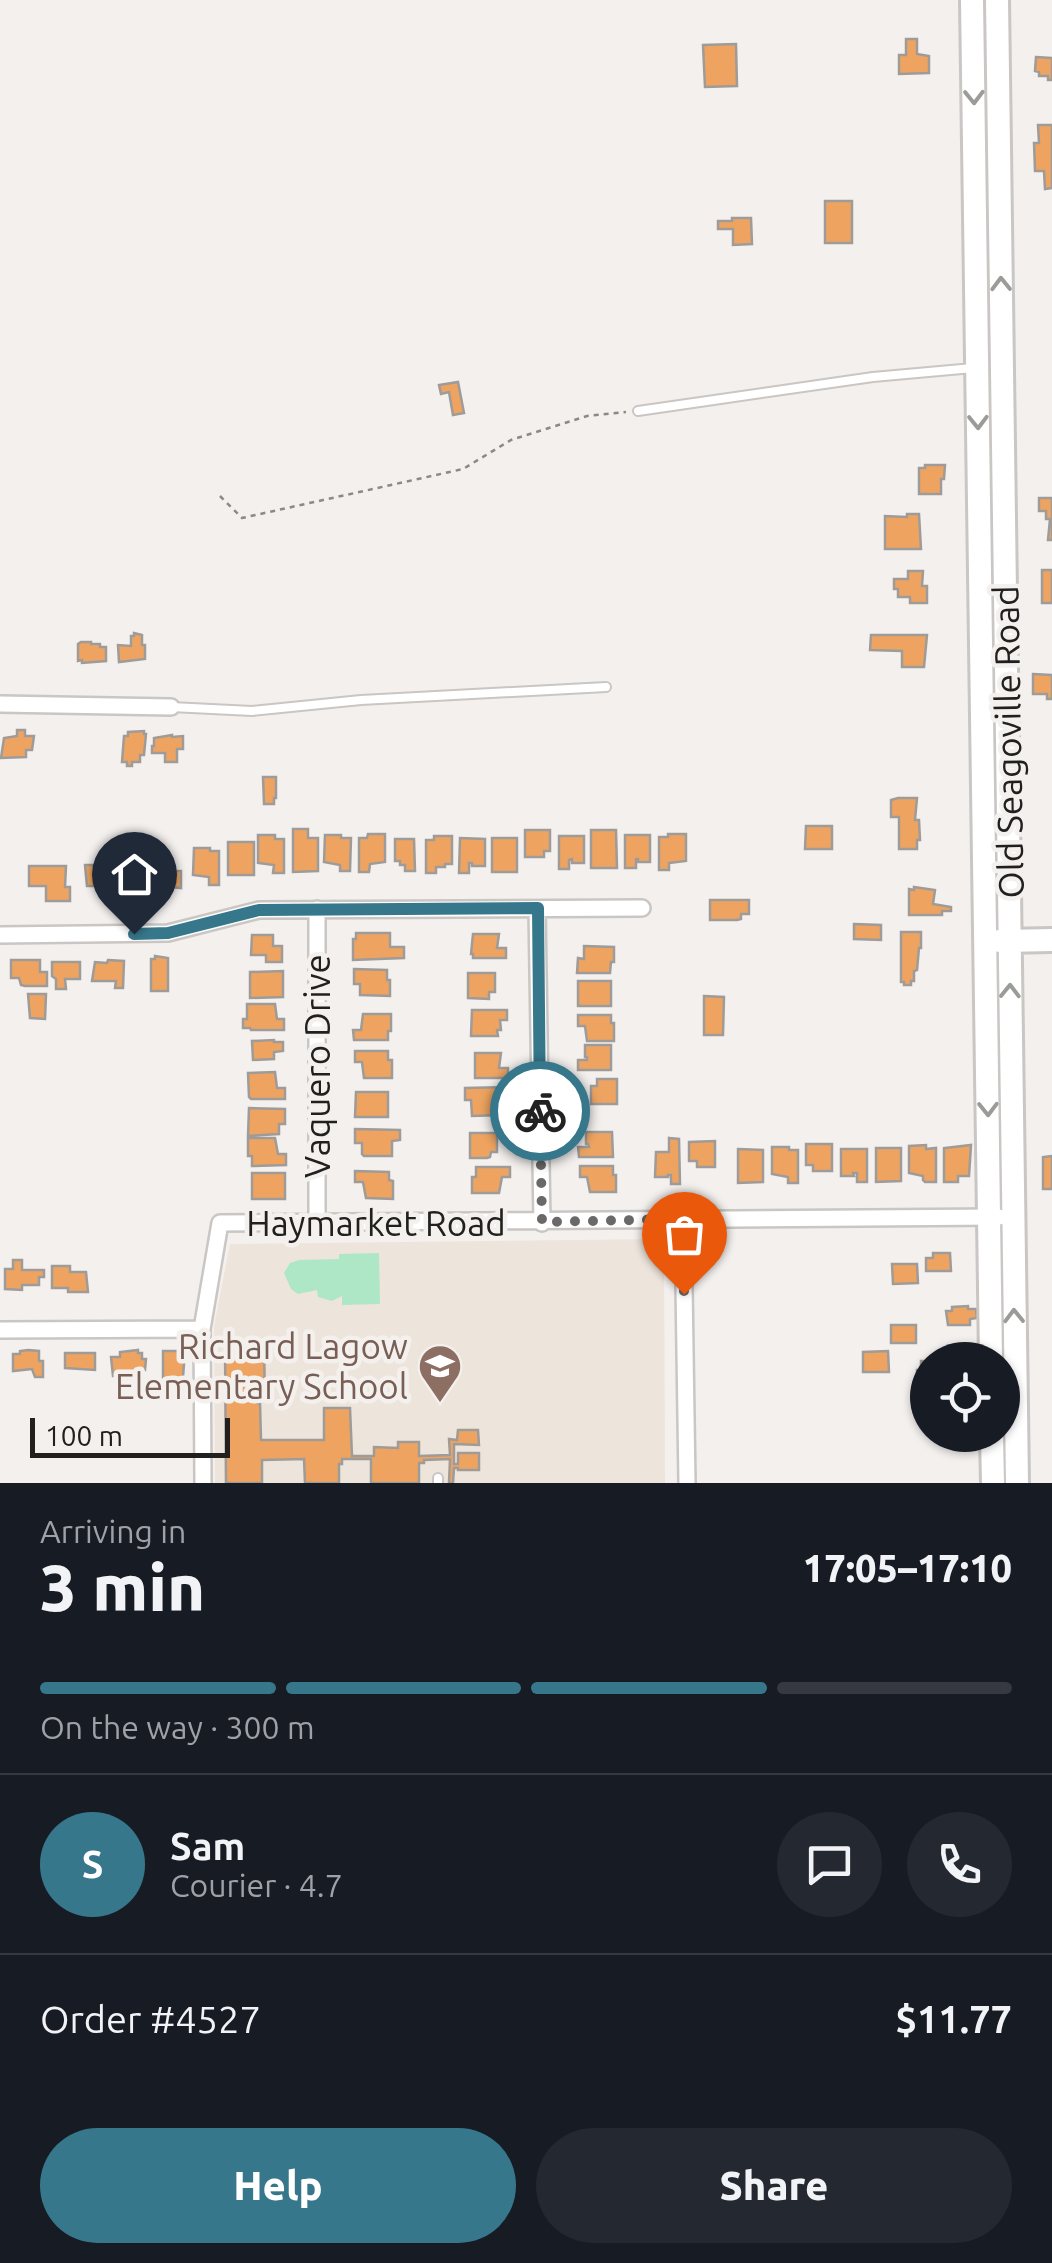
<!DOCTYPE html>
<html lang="en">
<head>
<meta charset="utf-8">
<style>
  :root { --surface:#171b24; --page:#242831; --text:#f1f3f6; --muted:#9ea1a6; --line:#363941; --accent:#37778b }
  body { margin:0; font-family:Ubuntu,sans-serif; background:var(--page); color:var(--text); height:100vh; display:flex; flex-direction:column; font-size:38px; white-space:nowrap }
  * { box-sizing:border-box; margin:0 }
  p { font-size:32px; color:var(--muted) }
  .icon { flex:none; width:55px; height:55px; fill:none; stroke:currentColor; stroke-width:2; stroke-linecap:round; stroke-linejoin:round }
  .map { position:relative; height:1483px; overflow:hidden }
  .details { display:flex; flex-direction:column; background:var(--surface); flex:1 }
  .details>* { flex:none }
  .tools { position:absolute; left:910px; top:1342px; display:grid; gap:20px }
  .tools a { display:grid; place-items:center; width:110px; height:110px; border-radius:50%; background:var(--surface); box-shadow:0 2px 8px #0004; font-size:50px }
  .scale { position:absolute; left:30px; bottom:25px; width:200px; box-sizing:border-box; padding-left:10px; border:5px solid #21201f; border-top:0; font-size:28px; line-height:35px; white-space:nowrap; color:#21201f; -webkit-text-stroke:8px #f3f0ee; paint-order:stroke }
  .pin { position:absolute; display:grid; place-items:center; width:85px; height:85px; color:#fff; margin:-102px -42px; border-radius:50% 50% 50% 0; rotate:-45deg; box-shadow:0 0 10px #0007 }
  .pin .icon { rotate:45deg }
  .courier { position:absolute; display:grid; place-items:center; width:100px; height:100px; margin:-50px; border:8px solid #37778b; border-radius:50%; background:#fff; color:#222; box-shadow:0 2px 12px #0007 }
  .overview em { font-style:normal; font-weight:800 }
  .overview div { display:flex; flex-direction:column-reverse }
  .overview { display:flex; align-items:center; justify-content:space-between; height:170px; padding:0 40px }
  h1 { font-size:65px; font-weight:800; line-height:75px }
  .bar { display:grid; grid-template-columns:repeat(4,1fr); gap:15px 10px; align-content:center; height:120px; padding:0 40px }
  .bar i { height:12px; border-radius:8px; background:var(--line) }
  .bar .on { background:var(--accent) }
  .bar p { grid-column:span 4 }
  .line { display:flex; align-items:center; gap:25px; padding:0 40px; border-top:2px solid var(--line) }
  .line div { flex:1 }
  .round { display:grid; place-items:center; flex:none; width:105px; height:105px; border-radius:52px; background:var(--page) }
  .cta { display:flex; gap:20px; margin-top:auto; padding:20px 40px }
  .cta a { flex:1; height:115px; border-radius:60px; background:var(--accent); color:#fff; font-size:40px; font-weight:800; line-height:115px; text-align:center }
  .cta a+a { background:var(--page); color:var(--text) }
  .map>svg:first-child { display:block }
  .built { fill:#ede4dc }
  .green { fill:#aee7c5 }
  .building { fill:#eea460; stroke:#9e9b99; stroke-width:2.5 }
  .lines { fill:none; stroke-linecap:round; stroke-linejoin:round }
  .lane-casing { stroke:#c9c6c4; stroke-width:12 }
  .street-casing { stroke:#c9c6c4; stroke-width:20 }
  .secondary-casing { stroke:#c9c6c4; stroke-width:28 }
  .path { stroke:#8b8987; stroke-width:2.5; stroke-dasharray:5 5; stroke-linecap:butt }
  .lane { stroke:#fff; stroke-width:8 }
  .street { stroke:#fff; stroke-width:15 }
  .secondary { stroke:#fff; stroke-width:22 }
  .oneway { stroke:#9b9b9a }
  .done { stroke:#6a6967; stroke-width:10; stroke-dasharray:0 18 }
  .route { stroke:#37778b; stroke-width:12 }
  .labels { text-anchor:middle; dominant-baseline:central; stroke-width:9; stroke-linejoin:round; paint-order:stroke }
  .street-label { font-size:35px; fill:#21201f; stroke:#f3f0ee }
  .education-label { font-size:35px; fill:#785e54; stroke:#f3f0ee; text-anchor:end }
</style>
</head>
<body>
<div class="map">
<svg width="1052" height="1483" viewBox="0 0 1052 1483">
  <rect width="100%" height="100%" fill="#f3f0ee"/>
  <path class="built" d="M 664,1239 L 665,1483 L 215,1483 L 214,1326 L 230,1244 Z"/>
  <path class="green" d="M 379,1253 L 380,1304 L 342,1305 L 342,1296 L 332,1301 L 318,1297 L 317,1290 L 298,1294 L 291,1289 L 284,1273 L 290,1263 L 299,1260 L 339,1259 L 339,1254 Z"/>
  <path class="building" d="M 906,39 L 917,39 L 917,54 L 929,56 L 929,73 L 899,74 L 899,55 L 906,55 Z
    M 736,44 L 737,86 L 705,87 L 703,45 Z
    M 1036,57 L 1052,58 L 1052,80 L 1048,80 L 1048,76 L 1039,76 L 1039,72 L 1035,71 Z
    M 1038,125 L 1052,125 L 1052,188 L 1045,189 L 1044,171 L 1035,171 L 1034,143 L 1039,143 Z
    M 825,201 L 852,201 L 852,243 L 825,243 Z
    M 732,218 L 751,218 L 752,244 L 733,245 L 733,229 L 718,229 L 718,221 L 732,221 Z
    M 458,382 L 464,413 L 453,415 L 449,392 L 441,394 L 439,385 Z
    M 925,465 L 945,465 L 944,479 L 941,479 L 941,494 L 919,494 L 919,468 L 925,468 Z
    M 1039,498 L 1052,498 L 1052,540 L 1048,540 L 1050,519 L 1046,519 L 1046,511 L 1039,511 Z
    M 907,514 L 919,514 L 921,549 L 885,549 L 885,516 L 907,517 Z
    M 1042,570 L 1052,570 L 1052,603 L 1042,603 Z
    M 908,571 L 923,571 L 922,586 L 927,586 L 927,603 L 910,603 L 910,597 L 898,597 L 898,589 L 894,589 L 894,579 L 908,579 Z
    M 134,633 L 142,635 L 142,645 L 145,645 L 145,659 L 119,662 L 118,645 L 131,646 L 131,636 L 134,636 Z
    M 871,635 L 927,635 L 924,667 L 902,667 L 902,651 L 870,650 Z
    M 81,642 L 91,642 L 91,644 L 100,644 L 100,647 L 106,647 L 106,661 L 82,663 L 82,660 L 78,661 L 78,644 Z
    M 1033,674 L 1052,675 L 1052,699 L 1047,699 L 1047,694 L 1033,694 Z
    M 17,730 L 25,730 L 25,736 L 34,736 L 32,750 L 26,750 L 26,757 L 1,758 L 4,738 L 17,736 Z
    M 144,731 L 144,734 L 146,734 L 144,755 L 140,755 L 140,762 L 132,762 L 132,766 L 127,766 L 127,762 L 122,762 L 124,736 L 128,736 L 128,732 Z
    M 172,735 L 172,737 L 183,736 L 183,749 L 177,749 L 177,762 L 165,762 L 165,753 L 152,753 L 152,746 L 154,746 L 154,738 Z
    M 263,777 L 276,777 L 276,798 L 274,798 L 274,804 L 264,804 Z
    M 898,798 L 917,798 L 915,820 L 919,820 L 920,840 L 917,840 L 917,849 L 899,849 L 899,817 L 891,817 L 891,800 Z
    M 806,826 L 832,826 L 832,849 L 805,849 Z
    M 293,829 L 308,829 L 308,838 L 318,838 L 318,871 L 293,872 Z
    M 525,830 L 550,830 L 550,851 L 544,851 L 544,857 L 525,857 Z
    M 591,830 L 616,830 L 617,868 L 591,868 Z
    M 368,834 L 385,834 L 385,862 L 370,864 L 369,872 L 359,872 L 359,838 L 367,838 Z
    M 668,834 L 686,834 L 686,861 L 669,863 L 669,870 L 659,870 L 659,837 L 668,837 Z
    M 258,835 L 275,835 L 275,839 L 284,839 L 284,873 L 273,873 L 274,865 L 258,863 Z
    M 325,835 L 341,835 L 341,838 L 351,838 L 350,871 L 340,871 L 340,865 L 324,862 Z
    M 625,835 L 650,835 L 650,862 L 638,862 L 638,859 L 636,859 L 636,868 L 625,868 Z
    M 434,836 L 452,836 L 452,864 L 445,864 L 445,867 L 436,867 L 436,873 L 426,873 L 426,840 L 434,840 Z
    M 559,836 L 584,836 L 584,863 L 572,863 L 572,859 L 569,860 L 569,869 L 559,869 Z
    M 460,838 L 485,839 L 485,866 L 472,866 L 472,863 L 469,863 L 469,873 L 459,873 Z
    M 492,838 L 517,838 L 517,872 L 492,872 Z
    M 395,839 L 414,839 L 415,871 L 405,871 L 405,865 L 400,865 L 400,861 L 395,861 Z
    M 228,842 L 254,842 L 254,875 L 228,875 Z
    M 194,848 L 210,848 L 210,851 L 219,851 L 219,885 L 209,885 L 209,877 L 193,875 Z
    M 113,860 L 126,860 L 126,886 L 106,886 L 106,890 L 97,890 L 97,886 L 87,886 L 85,865 L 113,865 Z
    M 160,864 L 160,867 L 174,867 L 174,871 L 181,871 L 181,888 L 150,885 L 151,865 Z
    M 29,866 L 66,866 L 65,887 L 70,887 L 70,901 L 46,901 L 46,886 L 29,886 Z
    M 914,887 L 935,890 L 933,904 L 951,907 L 951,911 L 942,911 L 942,915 L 909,915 L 909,889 L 914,890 Z
    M 710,900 L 749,900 L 749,914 L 741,914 L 741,919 L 737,920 L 710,920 Z
    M 854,924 L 881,925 L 881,940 L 854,939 Z
    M 901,932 L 921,932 L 921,948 L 919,948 L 917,970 L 914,971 L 914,981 L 911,981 L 911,985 L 904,985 L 904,982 L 901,982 Z
    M 356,933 L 390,933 L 390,947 L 404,947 L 404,958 L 353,960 L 353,939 L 356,939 Z
    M 473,934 L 499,934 L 497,948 L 506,948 L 506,958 L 473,958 L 473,954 L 471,954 Z
    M 252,935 L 273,935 L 273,946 L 282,946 L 282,962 L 266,962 L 266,955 L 251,955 Z
    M 584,946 L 614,947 L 614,962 L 611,962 L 610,973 L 577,973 L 578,958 L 584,959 Z
    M 155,956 L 168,958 L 168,991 L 151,991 L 151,959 L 155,959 Z
    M 11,960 L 40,960 L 40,972 L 47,972 L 47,986 L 25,986 L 21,985 L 19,978 L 11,978 Z
    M 108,960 L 124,961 L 123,988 L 115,988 L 116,981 L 92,981 L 95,962 L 107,963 Z
    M 52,962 L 80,962 L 80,979 L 65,979 L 66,989 L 56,989 L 56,979 L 52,976 Z
    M 354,969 L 387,970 L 387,980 L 390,980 L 390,996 L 360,995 L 360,984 L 354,984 Z
    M 283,971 L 283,997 L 250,998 L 250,972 Z
    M 468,973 L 495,973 L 495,992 L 489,992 L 489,999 L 468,998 Z
    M 578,981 L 611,981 L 611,1006 L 578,1006 Z
    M 28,994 L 46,994 L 45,1019 L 30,1018 Z
    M 704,996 L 724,997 L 723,1035 L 704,1035 Z
    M 247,1004 L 275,1004 L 277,1019 L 284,1019 L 284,1030 L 251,1030 L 250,1028 L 243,1028 L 243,1019 L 247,1019 Z
    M 472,1010 L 507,1010 L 507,1020 L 500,1020 L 501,1030 L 497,1030 L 498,1036 L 471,1036 Z
    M 363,1014 L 391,1014 L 391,1031 L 388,1031 L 388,1040 L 354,1040 L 353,1030 L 361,1030 Z
    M 578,1015 L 611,1015 L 611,1023 L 614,1023 L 614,1041 L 587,1041 L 585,1026 L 578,1026 Z
    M 274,1040 L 274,1042 L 283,1042 L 283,1051 L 274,1052 L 274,1059 L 253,1060 L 252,1041 Z
    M 585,1045 L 611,1045 L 611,1070 L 578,1070 L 578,1060 L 587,1060 L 587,1057 L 585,1057 Z
    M 355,1051 L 388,1051 L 388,1060 L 392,1060 L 392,1078 L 364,1078 L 362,1062 L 355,1062 Z
    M 475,1053 L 501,1053 L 499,1068 L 508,1068 L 508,1078 L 475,1078 Z
    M 275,1072 L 277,1088 L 285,1088 L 285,1099 L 251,1099 L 249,1097 L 248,1073 Z
    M 597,1079 L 617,1079 L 617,1104 L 591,1104 L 591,1086 L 597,1086 Z
    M 508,1087 L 508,1104 L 502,1105 L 502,1115 L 472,1116 L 471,1100 L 465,1100 L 465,1088 Z
    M 356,1092 L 388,1092 L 388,1117 L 355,1117 Z
    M 249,1108 L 285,1109 L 285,1124 L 279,1124 L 279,1134 L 248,1136 Z
    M 355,1129 L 400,1130 L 400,1140 L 392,1141 L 392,1156 L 364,1156 L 362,1154 L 362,1143 L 355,1143 Z
    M 586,1132 L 612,1132 L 613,1157 L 579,1157 L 578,1147 L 589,1147 L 588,1144 L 586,1144 Z
    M 470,1133 L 497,1133 L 497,1152 L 491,1152 L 490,1157 L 487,1158 L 470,1158 Z
    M 248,1138 L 275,1138 L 278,1154 L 286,1154 L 286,1165 L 252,1166 L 252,1156 L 248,1156 Z
    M 669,1138 L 679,1139 L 680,1184 L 671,1184 L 671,1175 L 668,1175 L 668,1177 L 655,1177 L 656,1152 L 669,1152 Z
    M 715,1141 L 715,1167 L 697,1167 L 697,1161 L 689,1161 L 689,1142 Z
    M 806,1144 L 832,1144 L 832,1171 L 813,1171 L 813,1165 L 806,1165 Z
    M 926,1145 L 926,1149 L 936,1148 L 936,1182 L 925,1182 L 923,1180 L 923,1176 L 909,1173 L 909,1146 Z
    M 971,1145 L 969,1176 L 958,1176 L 958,1182 L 944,1182 L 944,1148 Z
    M 772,1147 L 789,1147 L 789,1150 L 798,1150 L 798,1183 L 788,1183 L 788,1177 L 772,1174 Z
    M 876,1148 L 901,1148 L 901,1181 L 876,1182 Z
    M 738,1149 L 763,1150 L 763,1182 L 738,1183 Z
    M 841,1149 L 867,1149 L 867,1182 L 857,1182 L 857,1173 L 853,1173 L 854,1176 L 841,1176 Z
    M 1052,1156 L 1052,1189 L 1043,1189 L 1043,1157 Z
    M 580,1166 L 613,1166 L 613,1175 L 616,1175 L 616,1192 L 590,1192 L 587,1177 L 580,1177 Z
    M 476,1167 L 510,1167 L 510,1177 L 502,1177 L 499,1193 L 472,1193 L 472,1177 L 476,1177 Z
    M 355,1171 L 389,1172 L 389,1180 L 393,1181 L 393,1199 L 366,1198 L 363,1182 L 355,1182 Z
    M 252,1173 L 285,1173 L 285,1199 L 252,1199 Z
    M 933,1253 L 950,1253 L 951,1271 L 926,1271 L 926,1258 L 933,1258 Z
    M 13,1260 L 22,1260 L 22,1270 L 44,1270 L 44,1277 L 39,1277 L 39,1285 L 22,1285 L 22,1290 L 5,1289 L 5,1269 L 13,1269 Z
    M 892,1264 L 917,1264 L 918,1283 L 893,1284 Z
    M 52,1266 L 70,1266 L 70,1272 L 86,1272 L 88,1292 L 68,1292 L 68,1288 L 52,1288 Z
    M 968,1306 L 968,1309 L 976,1309 L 977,1318 L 970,1319 L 970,1325 L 948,1325 L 946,1311 L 952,1311 L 952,1307 Z
    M 891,1325 L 916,1325 L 916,1343 L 891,1343 Z
    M 225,1347 L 264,1347 L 265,1397 L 258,1397 L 257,1403 L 260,1403 L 261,1440 L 324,1440 L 324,1408 L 350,1408 L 352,1456 L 374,1456 L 374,1447 L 398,1448 L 398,1442 L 419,1442 L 419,1456 L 450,1455 L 449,1439 L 457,1440 L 458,1430 L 478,1430 L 479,1445 L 454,1444 L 454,1464 L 458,1464 L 458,1453 L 479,1453 L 479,1470 L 458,1470 L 458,1468 L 454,1468 L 453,1483 L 449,1483 L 450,1459 L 424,1460 L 424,1463 L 419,1463 L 419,1483 L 371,1483 L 371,1459 L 342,1459 L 342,1464 L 339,1464 L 339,1483 L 305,1483 L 304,1459 L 262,1460 L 262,1483 L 226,1483 Z
    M 28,1350 L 39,1351 L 39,1361 L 43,1361 L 43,1377 L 35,1377 L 32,1369 L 13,1371 L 13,1354 L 20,1354 L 20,1351 Z
    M 138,1350 L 138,1353 L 142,1353 L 142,1359 L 146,1359 L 145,1370 L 138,1370 L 138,1376 L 113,1376 L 111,1357 L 120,1357 L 120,1352 Z
    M 163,1351 L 185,1351 L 182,1390 L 163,1390 Z
    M 888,1351 L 889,1372 L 863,1372 L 863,1352 Z
    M 65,1353 L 95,1353 L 95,1370 L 65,1368 Z
    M 921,1361 L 928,1361 L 928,1404 L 921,1404 L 920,1396 L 917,1395 L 917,1370 L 921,1370 Z"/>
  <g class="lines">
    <g class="lane-casing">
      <path id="lane" d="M 638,411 L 873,377 L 973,368
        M 171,707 L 252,711 L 361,700 L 606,687
        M 438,1478 L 438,1483"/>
    </g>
    <g class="street-casing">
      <path id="street" d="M 0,704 L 171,707
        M 317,909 L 317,1222
        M 537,909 L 542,1223
        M 0,935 L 168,933 L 259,910 L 642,908
        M 683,1219 L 687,1483
        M 0,1330 L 202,1329
        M 203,1483 L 202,1329 L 220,1223 L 999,1217"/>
    </g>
    <g class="secondary-casing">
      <path id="secondary" d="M 972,0 L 991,1360
        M 997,0 L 1017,1483
        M 999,941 L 1052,940
        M 992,1435 L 993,1483"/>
    </g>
    <path class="path" d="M 220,496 L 242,518 L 463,469 L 511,440 L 587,416 L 626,412"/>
    <use href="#lane" class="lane"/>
    <use href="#street" class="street"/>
    <use href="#secondary" class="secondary"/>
  </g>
  <defs><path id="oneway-chevron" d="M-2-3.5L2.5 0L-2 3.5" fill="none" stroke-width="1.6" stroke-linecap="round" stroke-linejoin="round" transform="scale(2.5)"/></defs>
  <g class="oneway">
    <use href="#oneway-chevron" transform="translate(974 97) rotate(89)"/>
    <use href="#oneway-chevron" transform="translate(1001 284) rotate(-91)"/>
    <use href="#oneway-chevron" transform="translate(978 422) rotate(89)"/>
    <use href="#oneway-chevron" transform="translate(1010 991) rotate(-89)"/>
    <use href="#oneway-chevron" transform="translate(988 1109) rotate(89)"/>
    <use href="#oneway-chevron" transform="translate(1014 1316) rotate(-91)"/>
  </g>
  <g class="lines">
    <path class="done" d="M 540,1111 L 542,1222 L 683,1219 L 684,1294"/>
    <path class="route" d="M 134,934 L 168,933 L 259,910 L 538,908 L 540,1111"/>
  </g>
  <defs>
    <g id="school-pin" transform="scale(2.25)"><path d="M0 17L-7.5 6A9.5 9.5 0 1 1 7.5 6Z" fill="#8d6e63" stroke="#f3f0ee"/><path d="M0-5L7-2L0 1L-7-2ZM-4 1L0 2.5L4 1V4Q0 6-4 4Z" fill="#fff"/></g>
  </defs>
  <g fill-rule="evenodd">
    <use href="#school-pin" x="440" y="1366"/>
  </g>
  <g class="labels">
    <g class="street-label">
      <text transform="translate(1008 742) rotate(-91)">Old Seagoville Road</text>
      <text transform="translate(317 1066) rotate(-90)">Vaquero Drive</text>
      <text x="376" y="1223">Haymarket Road</text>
    </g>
    <g class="education-label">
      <text x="408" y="1346">Richard Lagow<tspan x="408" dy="40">Elementary School</tspan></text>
    </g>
  </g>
</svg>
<div class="tools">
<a><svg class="icon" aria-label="locate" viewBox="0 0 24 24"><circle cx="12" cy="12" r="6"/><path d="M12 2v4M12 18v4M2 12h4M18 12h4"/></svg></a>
</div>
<div class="scale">100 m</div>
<div class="pin" style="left:684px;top:1294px;background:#ea580c"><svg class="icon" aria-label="bag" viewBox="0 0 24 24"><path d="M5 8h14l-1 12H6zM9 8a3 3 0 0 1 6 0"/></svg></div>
<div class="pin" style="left:134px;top:934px;background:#1f2937"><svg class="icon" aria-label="home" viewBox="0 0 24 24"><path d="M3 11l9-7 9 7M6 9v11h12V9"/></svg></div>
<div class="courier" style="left:540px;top:1111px"><svg class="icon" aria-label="bike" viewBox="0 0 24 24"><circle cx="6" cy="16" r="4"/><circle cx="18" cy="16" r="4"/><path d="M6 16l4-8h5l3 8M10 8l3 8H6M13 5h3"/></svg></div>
</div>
<section class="details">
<div class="overview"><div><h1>3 min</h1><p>Arriving in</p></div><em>17:05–17:10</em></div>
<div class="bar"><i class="on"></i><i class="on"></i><i class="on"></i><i></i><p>On the way · 300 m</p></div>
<div class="line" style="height:180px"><b class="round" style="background:var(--accent);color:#fff">S</b><div><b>Sam</b><p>Courier · 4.7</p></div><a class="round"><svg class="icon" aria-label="chat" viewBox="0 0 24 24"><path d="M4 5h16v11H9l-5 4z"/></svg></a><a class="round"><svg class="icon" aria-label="phone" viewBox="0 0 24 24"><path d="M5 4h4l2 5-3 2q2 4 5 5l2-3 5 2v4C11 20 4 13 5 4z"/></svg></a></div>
<div class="line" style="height:130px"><div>Order #4527</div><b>$11.77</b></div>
<div class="cta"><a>Help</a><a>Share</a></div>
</section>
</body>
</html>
